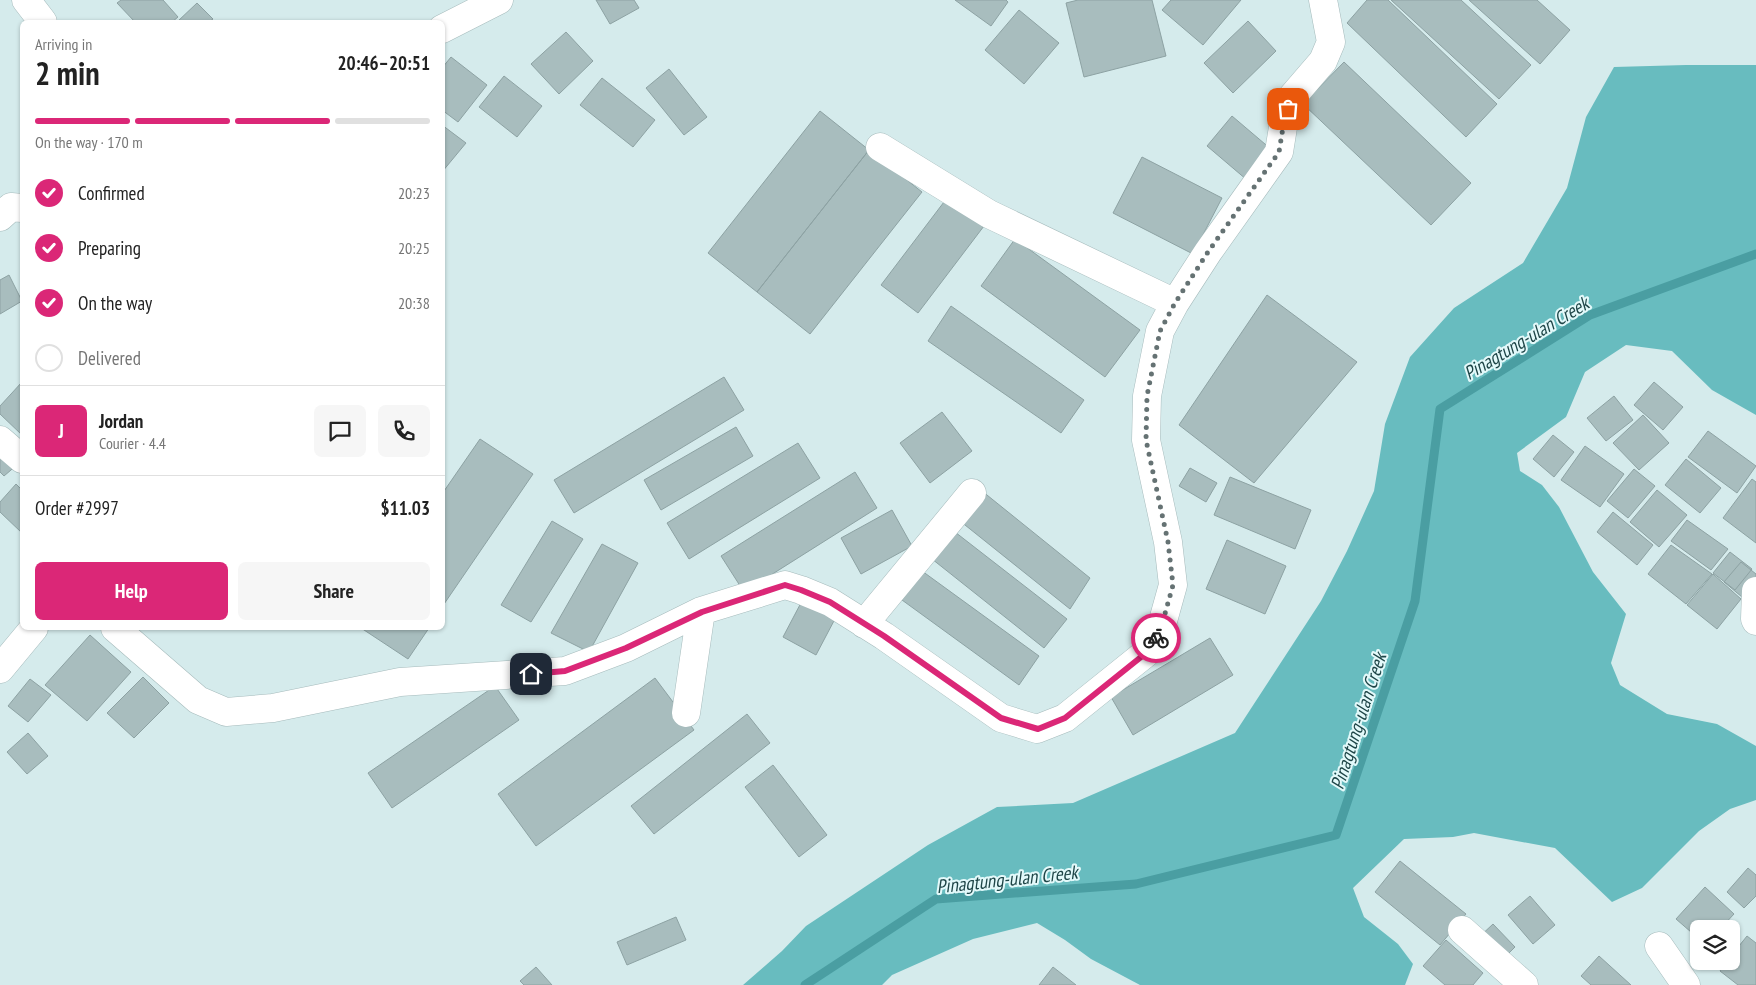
<!DOCTYPE html>
<html lang="en">
<head>
<meta charset="utf-8">
<style>
  :root { --surface:#fff; --page:#f6f6f6; --text:#222; --muted:#767676; --line:#e0e0e0; --accent:#db2777 }
  body { margin:0; font-family:"PT Sans Narrow",sans-serif; background:var(--page); color:var(--text); height:100vh; display:flex; flex-direction:column; font-size:19px; white-space:nowrap }
  * { box-sizing:border-box; margin:0 }
  p { font-size:16px; color:var(--muted) }
  .icon { flex:none; width:28px; height:28px; fill:none; stroke:currentColor; stroke-width:2; stroke-linecap:round; stroke-linejoin:round }
  .map { position:relative; flex:1; overflow:hidden }
  .panel { position:absolute; left:20px; top:20px; width:425px; height:610px; display:flex; flex-direction:column; background:var(--surface); border-radius:8px; box-shadow:0 1px 4px #0004 }
  .panel>* { flex:none }
  .tools { position:absolute; left:1690px; top:920px; display:grid; gap:10px }
  .tools a { display:grid; place-items:center; width:50px; height:50px; border-radius:8px; background:var(--surface); box-shadow:0 1px 4px #0004; font-size:25px }
  .pin { position:absolute; display:grid; place-items:center; width:42px; height:42px; color:#fff; margin:-21px; border-radius:10px; box-shadow:0 2px 8px #0006 }
  .courier { position:absolute; display:grid; place-items:center; width:50px; height:50px; margin:-25px; border:4px solid #db2777; border-radius:50%; background:#fff; color:#222; box-shadow:0 1px 6px #0007 }
  .headline em { font-style:normal; font-weight:700 }
  .headline div { display:flex; flex-direction:column-reverse }
  .headline { display:flex; align-items:center; justify-content:space-between; height:85px; padding:0 15px }
  h1 { font-size:32px; font-weight:700; line-height:38px }
  .bar { display:grid; grid-template-columns:repeat(4,1fr); gap:8px 5px; align-content:center; height:60px; padding:0 15px }
  .bar i { height:6px; border-radius:4px; background:var(--line) }
  .bar .active { background:var(--accent) }
  .bar p { grid-column:span 4 }
  .line { display:flex; align-items:center; gap:12px; padding:0 15px; border-top:1px solid var(--line) }
  .line div { flex:1 }
  .round { display:grid; place-items:center; flex:none; width:52px; height:52px; border-radius:8px; background:var(--page) }
  ol { padding:0 15px; list-style:none }
  li { display:flex; align-items:center; gap:15px; height:55px }
  li p { margin-inline-start:auto }
  li .icon { padding:5px; border-radius:50%; background:var(--accent); color:#fff; stroke-width:4 }
  li:last-child { color:var(--muted) }
  li i { width:28px; height:28px; border:2px solid var(--line); border-radius:50% }
  .action { display:flex; gap:10px; margin-top:auto; padding:10px 15px }
  .action a { flex:1; height:58px; border-radius:8px; background:var(--accent); color:#fff; font-size:20px; font-weight:700; line-height:58px; text-align:center }
  .action a+a { background:var(--page); color:var(--text) }
  .map>svg:first-child { display:block }
  .forest { fill:#68bcbf }
  .lines { fill:none; stroke-linecap:round; stroke-linejoin:round }
  .stream { stroke:#4a9ea2; stroke-width:9 }
  .building { fill:#a8bdbe; stroke:#8da2a3 }
  .minor-casing { stroke:#a6bbbc; stroke-width:29 }
  .minor { stroke:#fff; stroke-width:28 }
  .done { stroke:#657273; stroke-width:5; stroke-dasharray:0 9 }
  .route { stroke:#db2777; stroke-width:6 }
  .labels { text-anchor:middle; dominant-baseline:central; stroke-width:4; stroke-linejoin:round; paint-order:stroke }
  .water-label { font-size:19px; font-style:italic; fill:#1e4547; stroke:#e3f9fa }
</style>
</head>
<body>
<div class="map">
<svg width="1756" height="985" viewBox="0 0 1756 985">
  <rect width="100%" height="100%" fill="#d5ebec"/>
  <path class="forest" d="M 1686,65 L 1756,65 L 1756,415 L 1712,390 L 1672,351 L 1626,345 L 1585,372 L 1566,417 L 1517,453 L 1520,471 L 1542,485 L 1559,507 L 1593,572 L 1626,614 L 1611,663 L 1620,685 L 1667,714 L 1717,724 L 1756,746 L 1756,800 L 1730,809 L 1699,831 L 1642,888 L 1612,902 L 1555,848 L 1474,833 L 1453,837 L 1404,839 L 1353,888 L 1364,917 L 1398,944 L 1413,964 L 1405,985 L 1140,985 L 1091,959 L 1065,940 L 1037,923 L 973,939 L 892,975 L 882,985 L 743,985 L 782,951 L 806,926 L 928,845 L 997,807 L 1073,803 L 1235,733 L 1321,601 L 1347,551 L 1374,491 L 1385,424 L 1410,357 L 1454,308 L 1523,263 L 1567,188 L 1586,117 L 1614,67 Z"/>
  <g class="lines">
    <path class="stream" d="M 805,985 L 936,899 L 1136,884 L 1336,835 L 1415,601 L 1440,409 L 1590,315 L 1756,254"/>
  </g>
  <path class="building" d="M 121,0 L 163,0 L 178,17 L 172,22 L 135,22 L 117,3 Z
    M 596,0 L 634,0 L 639,8 L 610,24 Z
    M 955,0 L 1006,0 L 1008,2 L 991,26 Z
    M 1078,0 L 1152,0 L 1166,56 L 1084,77 L 1066,3 Z
    M 1171,0 L 1241,0 L 1203,45 L 1162,10 Z
    M 1367,0 L 1388,0 L 1497,104 L 1466,137 L 1347,23 Z
    M 1391,0 L 1461,0 L 1531,65 L 1499,99 Z
    M 1469,0 L 1537,0 L 1570,30 L 1540,64 Z
    M 197,3 L 213,19 L 209,22 L 177,22 Z
    M 1019,10 L 1059,43 L 1024,84 L 985,50 Z
    M 1248,21 L 1276,51 L 1233,93 L 1204,63 Z
    M 566,32 L 593,61 L 559,94 L 531,64 Z
    M 451,57 L 487,85 L 458,122 L 442,110 L 442,68 Z
    M 1344,62 L 1471,183 L 1431,225 L 1303,104 Z
    M 669,69 L 707,117 L 684,135 L 646,88 Z
    M 504,76 L 542,106 L 517,137 L 479,107 Z
    M 602,78 L 655,120 L 633,147 L 580,105 Z
    M 820,111 L 869,150 L 757,292 L 708,253 Z
    M 1232,116 L 1272,150 L 1247,180 L 1207,146 Z
    M 442,125 L 466,143 L 442,172 Z
    M 869,150 L 922,192 L 810,334 L 757,292 Z
    M 1142,157 L 1222,198 L 1193,254 L 1113,213 Z
    M 947,198 L 984,226 L 918,313 L 881,285 Z
    M 1015,239 L 1140,330 L 1105,377 L 981,286 Z
    M 9,275 L 22,301 L 0,314 L 0,280 Z
    M 1267,295 L 1357,362 L 1254,483 L 1179,425 Z
    M 951,306 L 1084,400 L 1061,433 L 928,341 Z
    M 724,377 L 744,410 L 574,513 L 554,480 Z
    M 22,382 L 22,435 L 0,414 L 0,406 Z
    M 1654,382 L 1683,407 L 1663,430 L 1634,405 Z
    M 1614,396 L 1633,420 L 1606,441 L 1587,418 Z
    M 942,412 L 972,451 L 930,483 L 900,443 Z
    M 1643,415 L 1669,443 L 1639,470 L 1613,443 Z
    M 736,427 L 753,456 L 661,510 L 644,480 Z
    M 1708,431 L 1756,466 L 1737,493 L 1688,457 Z
    M 1553,435 L 1574,452 L 1554,477 L 1533,459 Z
    M 480,439 L 533,474 L 442,607 L 442,494 Z
    M 798,443 L 820,478 L 689,559 L 667,523 Z
    M 0,445 L 18,464 L 4,476 L 0,472 Z
    M 1585,446 L 1624,474 L 1600,507 L 1561,480 Z
    M 1686,459 L 1721,488 L 1700,513 L 1665,485 Z
    M 1190,468 L 1217,483 L 1206,502 L 1179,486 Z
    M 1634,469 L 1655,486 L 1628,518 L 1607,501 Z
    M 855,472 L 877,508 L 744,592 L 721,556 Z
    M 1230,477 L 1311,510 L 1295,549 L 1214,515 Z
    M 1752,479 L 1756,482 L 1756,543 L 1723,518 Z
    M 16,484 L 22,490 L 22,533 L 0,512 L 0,502 Z
    M 1657,490 L 1687,515 L 1659,547 L 1630,522 Z
    M 982,491 L 1090,578 L 1070,609 L 960,521 Z
    M 892,510 L 912,546 L 861,574 L 841,538 Z
    M 1613,512 L 1653,545 L 1637,565 L 1597,532 Z
    M 1687,520 L 1728,549 L 1711,570 L 1671,541 Z
    M 552,521 L 583,539 L 531,622 L 501,605 Z
    M 955,532 L 1067,619 L 1044,648 L 932,559 Z
    M 1227,540 L 1286,566 L 1265,614 L 1206,589 Z
    M 602,544 L 638,563 L 589,652 L 551,633 Z
    M 1671,545 L 1712,574 L 1686,604 L 1648,574 Z
    M 1730,552 L 1752,569 L 1735,590 L 1713,573 Z
    M 1741,562 L 1756,574 L 1756,581 L 1742,597 L 1724,582 Z
    M 922,571 L 1039,656 L 1019,685 L 902,600 Z
    M 1713,574 L 1741,599 L 1717,629 L 1687,605 Z
    M 803,599 L 836,617 L 816,655 L 783,637 Z
    M 361,628 L 429,628 L 408,659 Z
    M 90,635 L 131,672 L 87,721 L 45,685 Z
    M 1210,638 L 1233,675 L 1133,735 L 1111,697 Z
    M 143,677 L 169,703 L 134,738 L 107,713 Z
    M 655,678 L 694,730 L 536,846 L 498,794 Z
    M 30,679 L 51,695 L 28,722 L 8,706 Z
    M 495,686 L 519,720 L 392,808 L 368,773 Z
    M 747,714 L 770,743 L 654,834 L 631,806 Z
    M 28,733 L 48,756 L 27,774 L 7,752 Z
    M 773,765 L 827,835 L 799,857 L 745,787 Z
    M 1400,861 L 1466,914 L 1440,945 L 1375,892 Z
    M 1748,868 L 1756,875 L 1756,896 L 1744,908 L 1727,892 Z
    M 1705,887 L 1734,914 L 1720,929 L 1699,929 L 1699,939 L 1676,919 Z
    M 1530,896 L 1555,925 L 1533,944 L 1508,915 Z
    M 676,917 L 686,940 L 627,965 L 617,942 Z
    M 1493,924 L 1515,947 L 1499,963 L 1476,940 Z
    M 1747,936 L 1756,943 L 1756,985 L 1738,985 L 1720,971 L 1727,961 L 1731,961 L 1731,956 Z
    M 1446,940 L 1483,973 L 1473,985 L 1445,985 L 1423,966 Z
    M 1599,956 L 1631,985 L 1591,985 L 1581,976 Z
    M 536,967 L 552,985 L 524,985 L 520,981 Z
    M 1053,967 L 1076,985 L 1039,985 Z"/>
  <g class="lines">
    <g class="minor-casing">
      <path id="minor" d="M 26,0 L 43,22
        M 442,29 L 499,0
        M 880,147 L 989,214 L 1175,303
        M 0,217 L 11,207 L 22,208
        M 0,440 L 22,459
        M 1756,591 L 1755,619 L 1756,621
        M 864,624 L 972,493
        M 115,628 L 198,700 L 226,712 L 273,708 L 400,682 L 565,671 L 626,648 L 701,611 L 785,585 L 801,590 L 830,602 L 884,636 L 1001,718 L 1037,729 L 1065,718 L 1151,649 L 1161,628 L 1173,585 L 1168,542 L 1146,440 L 1147,396 L 1160,331 L 1175,303 L 1208,252 L 1279,152 L 1284,121 L 1292,97 L 1323,61 L 1331,42 L 1323,0
        M 0,669 L 34,628
        M 686,713 L 701,611
        M 1462,930 L 1524,985
        M 1659,946 L 1686,985"/>
    </g>
    <use href="#minor" class="minor"/>
  </g>
  <g class="lines">
    <path class="done" d="M 1156,638 L 1161,628 L 1173,585 L 1168,542 L 1146,440 L 1147,396 L 1160,331 L 1175,303 L 1208,252 L 1279,152 L 1284,121 L 1288,109"/>
    <path class="route" d="M 531,674 L 565,671 L 626,648 L 702,612 L 785,585 L 801,590 L 830,602 L 884,636 L 1001,718 L 1038,729 L 1065,718 L 1151,649 L 1156,638"/>
  </g>
  <g class="labels">
    <g class="water-label">
      <text transform="translate(1526 338) rotate(-31)">Pinagtung-ulan Creek</text>
      <text transform="translate(1358 721) rotate(-72)">Pinagtung-ulan Creek</text>
      <text transform="translate(1007 879) rotate(-6)">Pinagtung-ulan Creek</text>
    </g>
  </g>
</svg>
<div class="tools">
<a><svg class="icon" aria-label="layers" viewBox="0 0 24 24"><path d="M12 4l9 5-9 5-9-5zM3 14l9 5 9-5"/></svg></a>
</div>
<div class="pin" style="left:1288px;top:109px;background:#ea580c"><svg class="icon" aria-label="bag" viewBox="0 0 24 24"><path d="M5 8h14l-1 12H6zM9 8a3 3 0 0 1 6 0"/></svg></div>
<div class="pin" style="left:531px;top:674px;background:#1f2937"><svg class="icon" aria-label="home" viewBox="0 0 24 24"><path d="M3 11l9-7 9 7M6 9v11h12V9"/></svg></div>
<div class="courier" style="left:1156px;top:638px"><svg class="icon" aria-label="bike" viewBox="0 0 24 24"><circle cx="6" cy="16" r="4"/><circle cx="18" cy="16" r="4"/><path d="M6 16l4-8h5l3 8M10 8l3 8H6M13 5h3"/></svg></div>
<section class="panel">
<div class="headline"><div><h1>2 min</h1><p>Arriving in</p></div><em>20:46–20:51</em></div>
<div class="bar"><i class="active"></i><i class="active"></i><i class="active"></i><i></i><p>On the way · 170 m</p></div>
<ol>
<li><svg class="icon" aria-label="check" viewBox="0 0 24 24"><path d="M5 12l5 5 9-10"/></svg>Confirmed<p>20:23</p></li>
<li><svg class="icon" aria-label="check" viewBox="0 0 24 24"><path d="M5 12l5 5 9-10"/></svg>Preparing<p>20:25</p></li>
<li><svg class="icon" aria-label="check" viewBox="0 0 24 24"><path d="M5 12l5 5 9-10"/></svg>On the way<p>20:38</p></li>
<li><i></i>Delivered</li>
</ol>
<div class="line" style="height:90px"><b class="round" style="background:var(--accent);color:#fff">J</b><div><b>Jordan</b><p>Courier · 4.4</p></div><a class="round"><svg class="icon" aria-label="chat" viewBox="0 0 24 24"><path d="M4 5h16v11H9l-5 4z"/></svg></a><a class="round"><svg class="icon" aria-label="phone" viewBox="0 0 24 24"><path d="M5 4h4l2 5-3 2q2 4 5 5l2-3 5 2v4C11 20 4 13 5 4z"/></svg></a></div>
<div class="line" style="height:65px"><div>Order #2997</div><b>$11.03</b></div>
<div class="action"><a>Help</a><a>Share</a></div>
</section>
</div>
</body>
</html>
